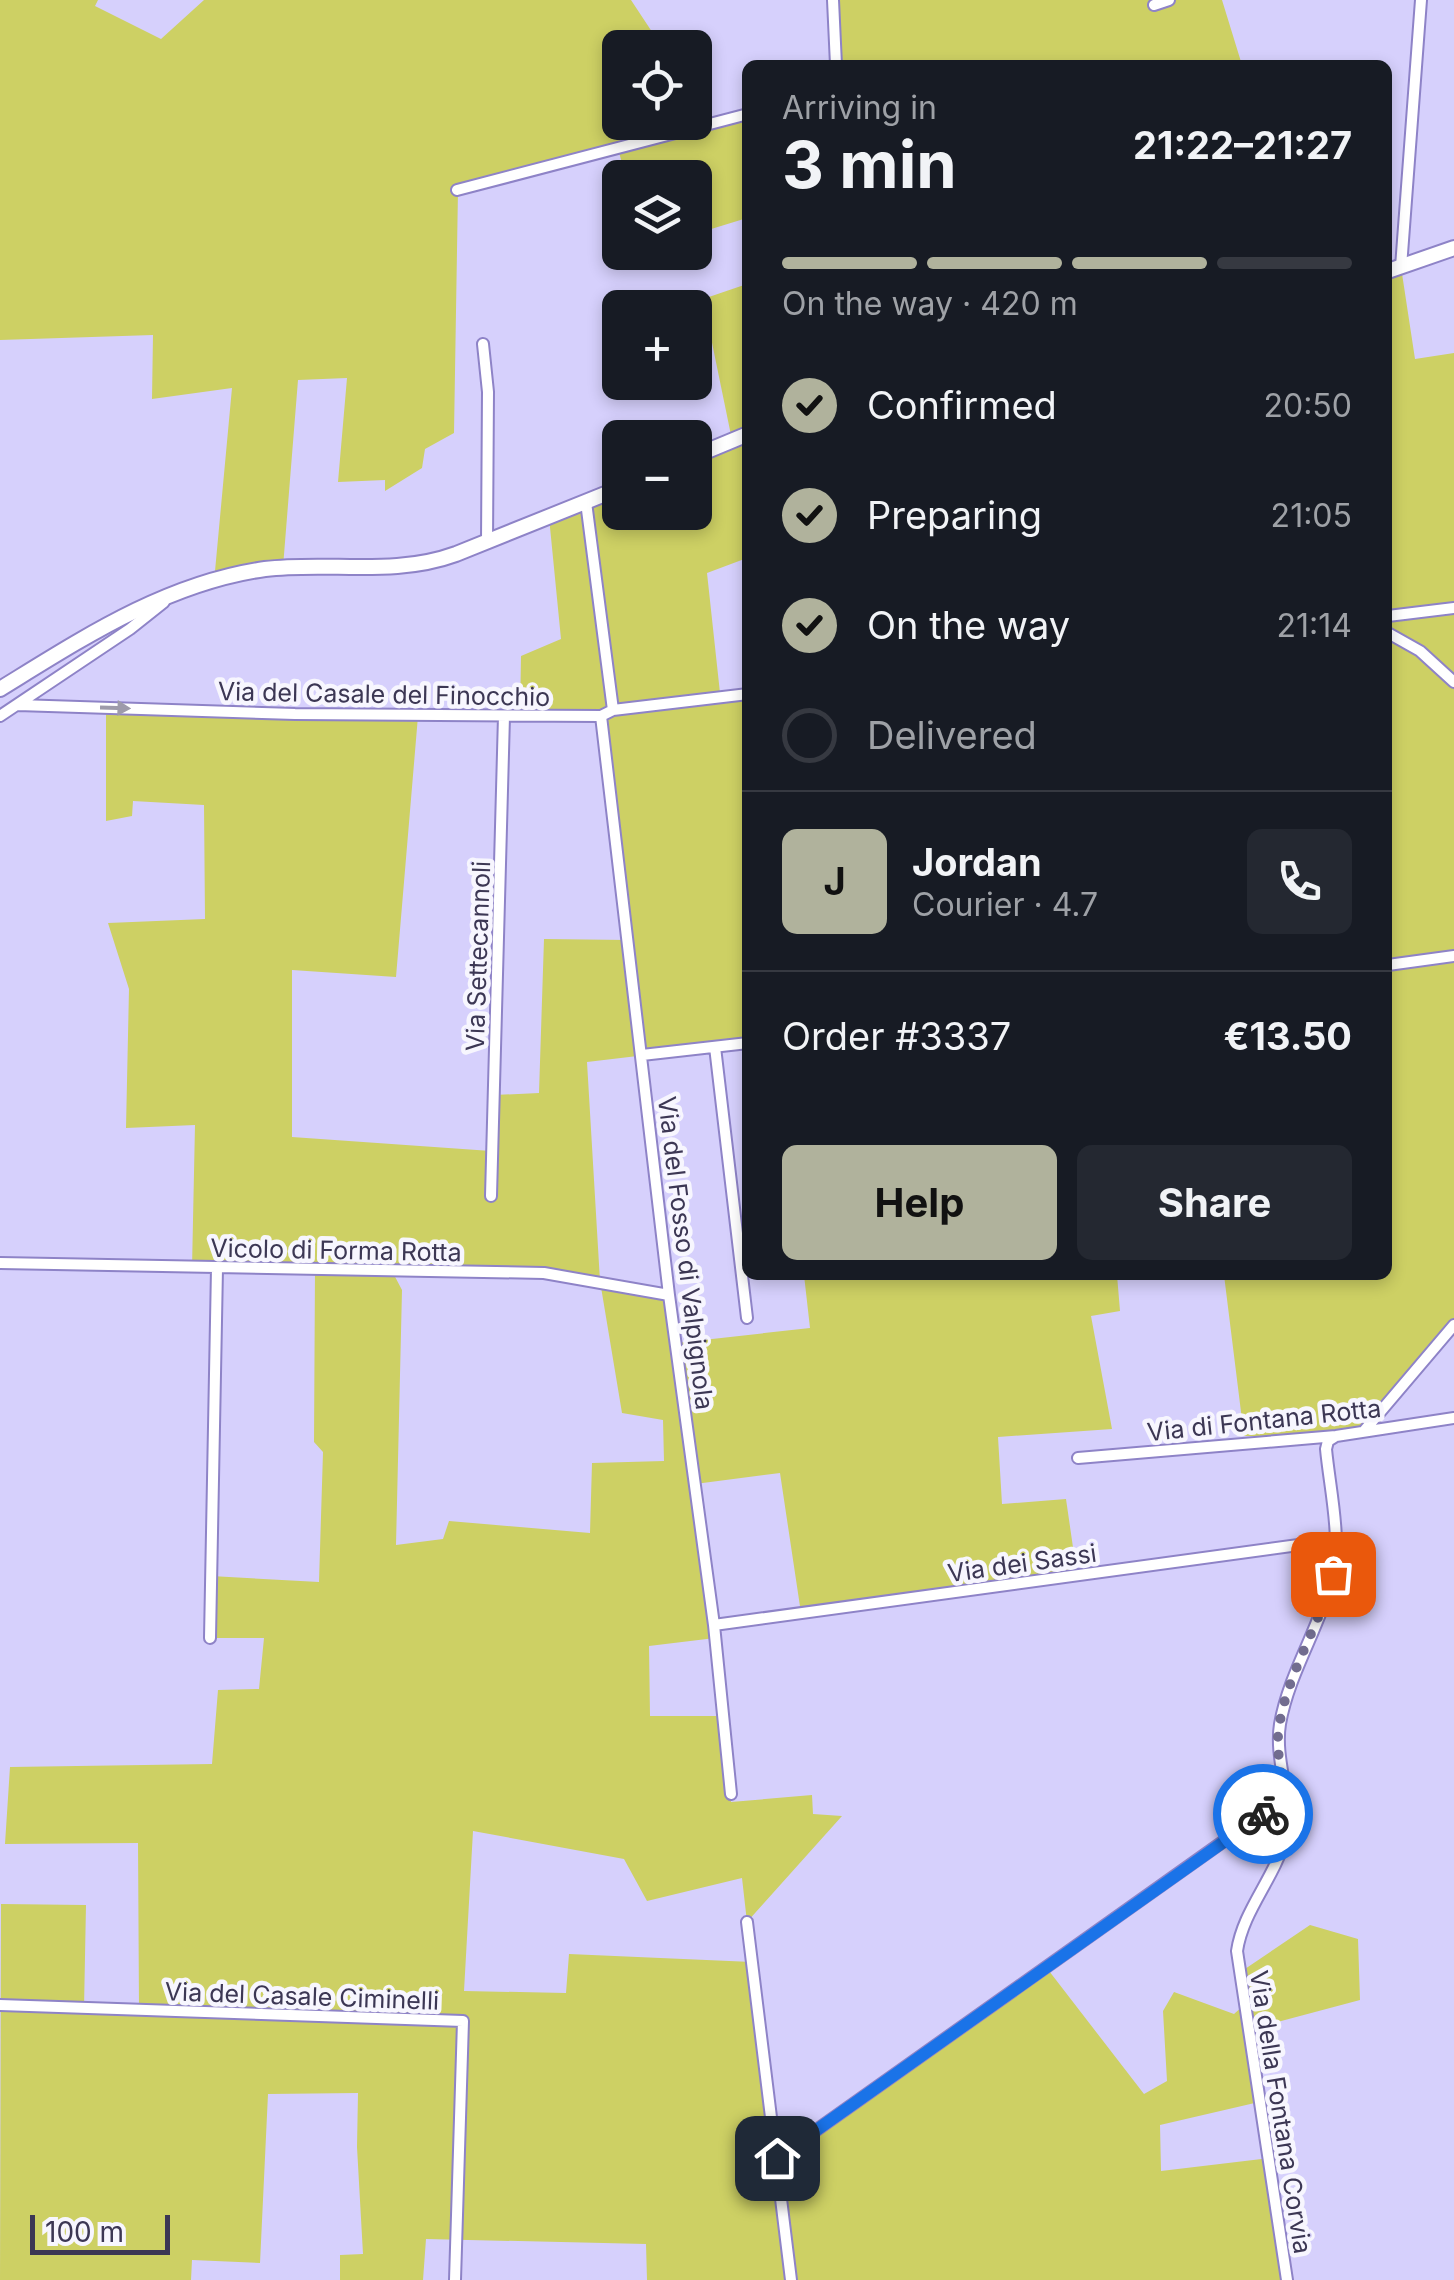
<!DOCTYPE html>
<html lang="en">
<head>
<meta charset="utf-8">
<style>
  :root { --surface:#171b24; --page:#242831; --text:#f1f3f6; --muted:#9ea1a6; --line:#363941; --accent:#b0b29c }
  body { margin:0; font-family:Inter,sans-serif; background:var(--page); color:var(--text); height:100vh; display:flex; flex-direction:column; font-size:38px; white-space:nowrap }
  * { box-sizing:border-box; margin:0 }
  p { font-size:32px; color:var(--muted) }
  .icon { flex:none; width:55px; height:55px; fill:none; stroke:currentColor; stroke-width:2; stroke-linecap:round; stroke-linejoin:round }
  .map { position:relative; flex:1; overflow:hidden }
  .drawer { position:absolute; left:742px; top:60px; width:650px; height:1220px; display:flex; flex-direction:column; background:var(--surface); border-radius:15px; box-shadow:0 5px 15px #0003 }
  .drawer>* { flex:none }
  .buttons { position:absolute; left:602px; top:30px; display:grid; gap:20px }
  .buttons a { display:grid; place-items:center; width:110px; height:110px; border-radius:15px; background:var(--surface); box-shadow:0 5px 15px #0003; font-size:50px }
  .scale { position:absolute; left:30px; bottom:25px; width:140px; box-sizing:border-box; padding-left:10px; border:5px solid #3c3754; border-top:0; font-size:28px; line-height:35px; white-space:nowrap; color:#3c3754; -webkit-text-stroke:8px #f7f6fe; paint-order:stroke }
  .pin { position:absolute; display:grid; place-items:center; width:85px; height:85px; color:#fff; margin:-42px; border-radius:20px; box-shadow:0 5px 15px #0006 }
  .courier { position:absolute; display:grid; place-items:center; width:100px; height:100px; margin:-50px; border:8px solid #1a73e8; border-radius:50%; background:#fff; color:#222; box-shadow:0 2px 12px #0007 }
  .overview em { font-style:normal; font-weight:700 }
  .overview div { display:flex; flex-direction:column-reverse }
  .overview { display:flex; align-items:center; justify-content:space-between; height:170px; padding:0 40px }
  h1 { font-size:65px; font-weight:700; line-height:75px }
  .bar { display:grid; grid-template-columns:repeat(4,1fr); gap:15px 10px; align-content:center; height:120px; padding:0 40px }
  .bar i { height:12px; border-radius:8px; background:var(--line) }
  .bar .active { background:var(--accent) }
  .bar p { grid-column:span 4 }
  .line { display:flex; align-items:center; gap:25px; padding:0 40px; border-top:2px solid var(--line) }
  .line div { flex:1 }
  .round { display:grid; place-items:center; flex:none; width:105px; height:105px; border-radius:15px; background:var(--page) }
  ol { padding:0 40px; list-style:none }
  li { display:flex; align-items:center; gap:30px; height:110px }
  li p { margin-inline-start:auto }
  li .icon { padding:10px; border-radius:50%; background:var(--accent); color:#111; stroke-width:4 }
  li:last-child { color:var(--muted) }
  li i { width:55px; height:55px; border:5px solid var(--line); border-radius:50% }
  .cta { display:flex; gap:20px; margin-top:auto; padding:20px 40px }
  .cta a { flex:1; height:115px; border-radius:15px; background:var(--accent); color:#111; font-size:40px; font-weight:700; line-height:115px; text-align:center }
  .cta a+a { background:var(--page); color:var(--text) }
  .map>svg:first-child { display:block }
  .green { fill:#cdd064; fill-rule:evenodd }
  .lines { fill:none; stroke-linecap:round; stroke-linejoin:round }
  .minor-casing { stroke:#8e83c7; stroke-width:14 }
  .secondary-casing { stroke:#8e83c7; stroke-width:18 }
  .minor { stroke:#fff; stroke-width:10 }
  .secondary { stroke:#fff; stroke-width:14 }
  .oneway { fill:#9e9baa }
  .done { stroke:#726d8f; stroke-width:10; stroke-dasharray:0 18 }
  .route { stroke:#1a73e8; stroke-width:12 }
  .labels { text-anchor:middle; dominant-baseline:central; stroke-width:9; stroke-linejoin:round; paint-order:stroke }
  .street-label { font-size:25px; fill:#3c3754; stroke:#f7f6fe }
</style>
</head>
<body>
<div class="map">
<svg width="1454" height="2280" viewBox="0 0 1454 2280">
  <rect width="100%" height="100%" fill="#d6d0fc"/>
  <path class="green" d="M 0,0 L 98,0 L 95,6 L 161,39 L 204,0 L 631,0 L 662,47 L 620,48 L 620,122 L 695,122 L 695,98 L 712,124 L 747,114 L 747,218 L 695,234 L 695,178 L 626,177 L 618,149 L 458,190 L 454,433 L 425,449 L 422,468 L 385,491 L 385,480 L 338,482 L 347,378 L 298,380 L 283,567 L 214,582 L 232,388 L 152,399 L 153,335 L 0,340 Z
    M 833,0 L 1222,0 L 1242,65 L 836,65 Z
    M 1401,267 L 1415,359 L 1454,353 L 1454,1325 L 1364,1431 L 1336,1436 L 1244,1436 L 1224,1275 L 1388,1275 L 1388,271 Z
    M 747,284 L 747,558 L 707,573 L 720,693 L 747,694 L 747,1043 L 587,1062 L 600,1281 L 669,1295 L 676,1343 L 810,1328 L 804,1275 L 1117,1275 L 1120,1311 L 1091,1316 L 1112,1429 L 998,1437 L 1002,1504 L 1066,1499 L 1077,1575 L 801,1613 L 780,1473 L 695,1484 L 715,1638 L 649,1646 L 650,1716 L 724,1716 L 731,1802 L 812,1795 L 813,1814 L 842,1816 L 747,1922 L 742,1878 L 647,1901 L 624,1859 L 473,1831 L 464,1991 L 566,1993 L 569,1954 L 752,1962 L 777,2157 L 1046,1967 L 1144,2094 L 1167,2081 L 1163,2011 L 1174,1992 L 1234,2014 L 1244,2005 L 1239,1973 L 1310,1925 L 1358,1939 L 1360,2000 L 1248,2030 L 1259,2102 L 1160,2125 L 1161,2171 L 1270,2158 L 1287,2280 L 647,2280 L 646,2244 L 426,2239 L 423,2280 L 340,2280 L 340,2255 L 363,2254 L 357,2147 L 358,2093 L 268,2094 L 260,2263 L 192,2260 L 191,2280 L 0,2280 L 1,1904 L 86,1905 L 84,2008 L 139,2009 L 138,1843 L 5,1844 L 10,1767 L 212,1764 L 218,1690 L 259,1689 L 264,1638 L 210,1638 L 211,1576 L 319,1582 L 323,1452 L 314,1442 L 315,1270 L 192,1268 L 195,1125 L 126,1128 L 129,989 L 108,923 L 205,919 L 204,805 L 133,801 L 132,816 L 106,821 L 106,708 L 418,716 L 396,977 L 292,970 L 292,1137 L 491,1151 L 494,1095 L 539,1093 L 544,939 L 627,940 L 601,717 L 520,716 L 521,656 L 561,639 L 549,517 L 620,488 L 620,512 L 695,512 L 695,456 L 732,440 L 703,299 ZM 392,1271 L 600,1281 L 622,1413 L 663,1420 L 664,1461 L 592,1463 L 590,1533 L 449,1521 L 443,1539 L 396,1545 L 402,1290 Z"/>
  <g class="lines">
    <g class="minor-casing">
      <path id="minor" d="M 833,0 L 836,65
        M 1154,5 L 1169,0
        M 457,190 L 748,114
        M 1401,267 L 1421,0
        M 483,344 L 488,392 L 487,542
        M 586,502 L 613,710
        M 1388,616 L 1454,608
        M 1388,633 L 1420,651 L 1454,682
        M 18,705 L 295,714 L 601,716 L 613,710 L 748,694
        M 0,716 L 130,629 L 164,602
        M 601,716 L 669,1295 L 714,1625 L 731,1794
        M 1388,965 L 1454,956
        M 715,1047 L 747,1318
        M 642,1055 L 748,1043
        M 491,1196 L 504,716
        M 0,1263 L 544,1273 L 669,1295
        M 1364,1431 L 1454,1325
        M 1078,1458 L 1336,1436 L 1454,1418
        M 714,1625 L 1335,1540
        M 210,1638 L 217,1268
        M 747,1922 L 791,2280
        M 0,2005 L 463,2021 L 455,2280
        M 777,2158 L 1286,1797
        M 1287,2280 L 1237,1951 C 1243,1910 1275,1878 1285,1838 C 1294,1799 1274,1762 1280,1724 C 1289,1673 1319,1629 1332,1579 C 1342,1538 1330,1491 1326,1449 L 1328,1441 L 1336,1436"/>
    </g>
    <g class="secondary-casing">
      <path id="secondary" d="M 1388,271 L 1454,248
        M 695,456 L 748,434
        M 0,689 C 83,638 166,583 265,569 C 329,561 393,577 456,554 L 620,488"/>
    </g>
    <use href="#minor" class="minor"/>
    <use href="#secondary" class="secondary"/>
  </g>
  <defs><path id="oneway-solid" d="M-6-.8H1V-3.2L6.5 0L1 3.2V.8H-6Z" transform="scale(2.5)"/></defs>
  <use class="oneway" href="#oneway-solid" transform="translate(115 708) rotate(2)"/>
  <g class="lines">
    <path class="done" d="M 1263,1814 L 1286,1798 C 1282,1777 1277,1756 1278,1736 C 1283,1679 1319,1629 1333,1574"/>
    <path class="route" d="M 777,2158 L 1263,1814"/>
  </g>
  <g class="labels">
    <g class="street-label">
      <text transform="translate(384 694) rotate(1)">Via del Casale del Finocchio</text>
      <text transform="translate(478 956) rotate(-88)">Via Settecannoli</text>
      <text transform="translate(336 1250) rotate(1)">Vicolo di Forma Rotta</text>
      <text transform="translate(686 1253) rotate(83)">Via del Fosso di Valpignola</text>
      <text transform="translate(1264 1420) rotate(-6)">Via di Fontana Rotta</text>
      <text transform="translate(1022 1563) rotate(-8)">Via dei Sassi</text>
      <text transform="translate(302 1996) rotate(2)">Via del Casale Ciminelli</text>
      <text transform="translate(1281 2112) rotate(81)">Via della Fontana Corvia</text>
    </g>
  </g>
</svg>
<div class="buttons">
<a><svg class="icon" aria-label="locate" viewBox="0 0 24 24"><circle cx="12" cy="12" r="6"/><path d="M12 2v4M12 18v4M2 12h4M18 12h4"/></svg></a>
<a><svg class="icon" aria-label="layers" viewBox="0 0 24 24"><path d="M12 4l9 5-9 5-9-5zM3 14l9 5 9-5"/></svg></a>
<a>+</a>
<a>−</a>
</div>
<div class="scale">100 m</div>
<div class="pin" style="left:1333px;top:1574px;background:#ea580c"><svg class="icon" aria-label="bag" viewBox="0 0 24 24"><path d="M5 8h14l-1 12H6zM9 8a3 3 0 0 1 6 0"/></svg></div>
<div class="pin" style="left:777px;top:2158px;background:#1f2937"><svg class="icon" aria-label="home" viewBox="0 0 24 24"><path d="M3 11l9-7 9 7M6 9v11h12V9"/></svg></div>
<div class="courier" style="left:1263px;top:1814px"><svg class="icon" aria-label="bike" viewBox="0 0 24 24"><circle cx="6" cy="16" r="4"/><circle cx="18" cy="16" r="4"/><path d="M6 16l4-8h5l3 8M10 8l3 8H6M13 5h3"/></svg></div>
<section class="drawer">
<div class="overview"><div><h1>3 min</h1><p>Arriving in</p></div><em>21:22–21:27</em></div>
<div class="bar"><i class="active"></i><i class="active"></i><i class="active"></i><i></i><p>On the way · 420 m</p></div>
<ol>
<li><svg class="icon" aria-label="check" viewBox="0 0 24 24"><path d="M5 12l5 5 9-10"/></svg>Confirmed<p>20:50</p></li>
<li><svg class="icon" aria-label="check" viewBox="0 0 24 24"><path d="M5 12l5 5 9-10"/></svg>Preparing<p>21:05</p></li>
<li><svg class="icon" aria-label="check" viewBox="0 0 24 24"><path d="M5 12l5 5 9-10"/></svg>On the way<p>21:14</p></li>
<li><i></i>Delivered</li>
</ol>
<div class="line" style="height:180px"><b class="round" style="background:var(--accent);color:#111">J</b><div><b>Jordan</b><p>Courier · 4.7</p></div><a class="round"><svg class="icon" aria-label="phone" viewBox="0 0 24 24"><path d="M5 4h4l2 5-3 2q2 4 5 5l2-3 5 2v4C11 20 4 13 5 4z"/></svg></a></div>
<div class="line" style="height:130px"><div>Order #3337</div><b>€13.50</b></div>
<div class="cta"><a>Help</a><a>Share</a></div>
</section>
</div>
</body>
</html>
